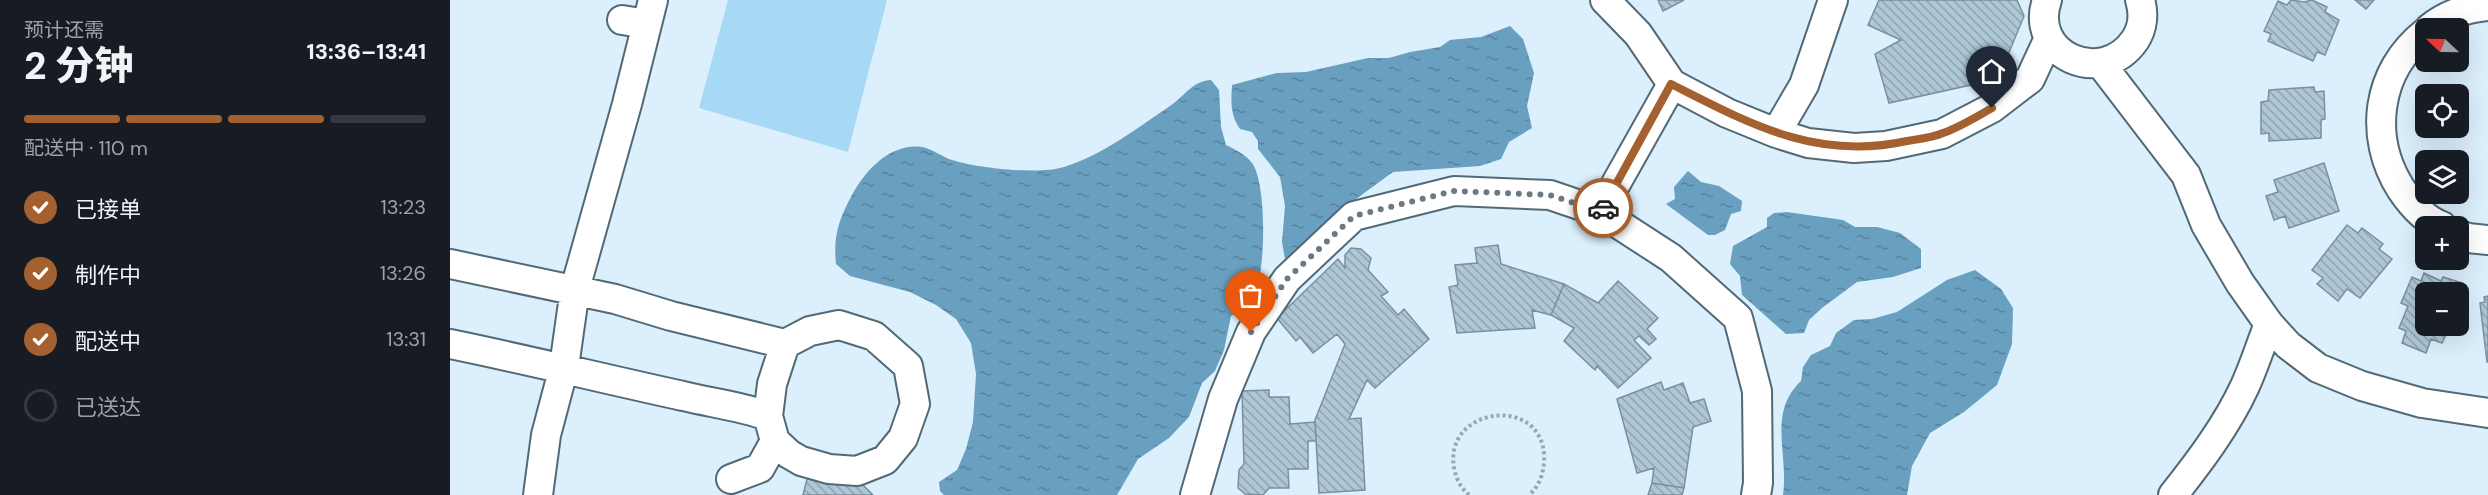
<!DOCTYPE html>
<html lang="zh">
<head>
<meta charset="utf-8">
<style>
  :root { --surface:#171b24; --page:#242831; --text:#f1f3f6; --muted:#9ea1a6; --line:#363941; --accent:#a4612f }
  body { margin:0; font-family:"DM Sans","Noto Sans SC",sans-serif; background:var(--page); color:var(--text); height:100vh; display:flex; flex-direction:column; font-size:22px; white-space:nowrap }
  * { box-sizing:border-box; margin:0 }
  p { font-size:20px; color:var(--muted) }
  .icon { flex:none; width:33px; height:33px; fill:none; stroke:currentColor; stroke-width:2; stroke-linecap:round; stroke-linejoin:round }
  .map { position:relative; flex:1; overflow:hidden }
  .sheet { display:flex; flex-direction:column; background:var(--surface); width:450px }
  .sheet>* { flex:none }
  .needle { width:39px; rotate:292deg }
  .fabs { position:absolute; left:1965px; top:18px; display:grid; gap:12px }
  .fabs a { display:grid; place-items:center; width:54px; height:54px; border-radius:9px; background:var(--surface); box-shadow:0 6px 24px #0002; font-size:30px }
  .pin { position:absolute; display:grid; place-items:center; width:51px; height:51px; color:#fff; margin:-62px -26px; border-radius:50% 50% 50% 0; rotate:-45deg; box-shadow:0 0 6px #0007 }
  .pin .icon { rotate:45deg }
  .courier { position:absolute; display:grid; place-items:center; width:60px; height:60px; margin:-30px; border:4px solid #a4612f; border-radius:50%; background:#fff; color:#222; box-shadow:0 2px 8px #0007 }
  .head em { font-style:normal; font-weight:800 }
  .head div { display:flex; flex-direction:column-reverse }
  .head { display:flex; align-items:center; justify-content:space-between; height:102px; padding:0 24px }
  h1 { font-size:39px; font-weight:800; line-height:45px }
  .bar { display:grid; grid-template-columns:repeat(4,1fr); gap:9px 6px; align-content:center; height:72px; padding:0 24px }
  .bar i { height:8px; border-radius:4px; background:var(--line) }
  .bar .on { background:var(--accent) }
  .bar p { grid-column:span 4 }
  ol { padding:0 24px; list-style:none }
  li { display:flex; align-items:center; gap:18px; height:66px }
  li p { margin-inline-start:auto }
  li .icon { padding:6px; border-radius:50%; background:var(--accent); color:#fff; stroke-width:4 }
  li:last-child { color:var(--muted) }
  li i { width:33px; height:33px; border:3px solid var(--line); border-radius:50% }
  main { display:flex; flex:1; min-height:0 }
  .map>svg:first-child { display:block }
  .park { fill:#a7d9f7 }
  .water { fill:url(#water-ripples) }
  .building { fill:url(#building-back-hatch); stroke:#79909e; stroke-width:1.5 }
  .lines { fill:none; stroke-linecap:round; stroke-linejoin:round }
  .minor-casing { stroke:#526976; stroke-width:32 }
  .path { stroke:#97a7b1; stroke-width:4; stroke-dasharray:3 3; stroke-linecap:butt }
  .minor { stroke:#fff; stroke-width:28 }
  .done { stroke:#6c7982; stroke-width:6; stroke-dasharray:0 10.8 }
  .route { stroke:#a4612f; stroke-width:8 }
</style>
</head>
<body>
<main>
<section class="sheet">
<div class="head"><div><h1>2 分钟</h1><p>预计还需</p></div><em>13:36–13:41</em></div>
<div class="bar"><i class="on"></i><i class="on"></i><i class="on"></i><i></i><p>配送中 · 110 m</p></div>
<ol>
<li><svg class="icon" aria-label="check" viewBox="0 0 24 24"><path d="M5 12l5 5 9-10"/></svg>已接单<p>13:23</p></li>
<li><svg class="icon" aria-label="check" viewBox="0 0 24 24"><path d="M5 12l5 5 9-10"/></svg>制作中<p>13:26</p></li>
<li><svg class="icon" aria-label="check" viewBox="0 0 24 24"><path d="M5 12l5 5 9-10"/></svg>配送中<p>13:31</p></li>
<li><i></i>已送达</li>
</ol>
</section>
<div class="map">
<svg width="2038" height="495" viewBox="0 0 2038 495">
  <defs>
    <pattern id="water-ripples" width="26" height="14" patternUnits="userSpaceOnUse" patternTransform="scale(1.5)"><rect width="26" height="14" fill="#699fbf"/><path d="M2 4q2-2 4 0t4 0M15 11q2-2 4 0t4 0" fill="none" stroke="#57839d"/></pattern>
    <pattern id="building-back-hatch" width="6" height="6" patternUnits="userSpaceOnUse" patternTransform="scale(1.5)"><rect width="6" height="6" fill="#aec7d6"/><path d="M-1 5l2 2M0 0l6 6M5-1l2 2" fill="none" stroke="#8ea3af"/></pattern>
  </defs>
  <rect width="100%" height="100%" fill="#dbeffc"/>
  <path class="park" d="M 278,0 L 437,0 L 398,152 L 249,108 Z"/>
  <path class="water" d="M 1060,26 L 1073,39 L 1084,73 L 1077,106 L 1082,128 L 1059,142 L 1051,159 L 1030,166 L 943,172 L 895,207 L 858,242 L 835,259 L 832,242 L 835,206 L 830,177 L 808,149 L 808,141 L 802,132 L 790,129 C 780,115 781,101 782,85 L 827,73 L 856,72 L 918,58 L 939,58 L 960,52 L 990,47 L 1000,40 L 1031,37 Z
    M 761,80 L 769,90 L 771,127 L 776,145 C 786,150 795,154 802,163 C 818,184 817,290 798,308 C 795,312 786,313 781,316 L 774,350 L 765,371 L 752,383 L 739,417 L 719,438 L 688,459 L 667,495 L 494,495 L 490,491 L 489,482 L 507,470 L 516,449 L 523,422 L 526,374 L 521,343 L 506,319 L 486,305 L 460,292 L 400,276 L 386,264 C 383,236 389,219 402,195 C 416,169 441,143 472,147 C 483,149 492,157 502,160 C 526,168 590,175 614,167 C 653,155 687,128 720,106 C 735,96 742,81 761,80 Z
    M 1238,171 L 1251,182 L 1269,186 L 1292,201 L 1291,211 L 1281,214 L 1275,230 L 1265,235 L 1258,235 L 1216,204 L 1225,199 L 1224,187 Z
    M 1337,212 L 1393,220 L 1405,227 L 1427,227 L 1450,233 L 1471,249 L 1471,268 L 1443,277 L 1407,282 L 1372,308 L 1359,320 L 1354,333 L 1336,334 L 1292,295 L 1290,276 L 1280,264 L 1283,246 L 1317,227 L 1317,218 L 1324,213 Z
    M 1525,270 L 1551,289 L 1563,308 L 1562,344 L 1547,385 L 1514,412 L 1480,433 L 1462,466 L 1457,495 L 1333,495 C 1339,455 1317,413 1351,381 L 1353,367 L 1361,355 L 1380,346 L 1386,333 L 1404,320 L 1422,319 L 1447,312 L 1497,280 Z"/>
  <path class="building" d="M 1208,0 L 1234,0 L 1213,11 Z
    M 1429,0 L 1567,0 L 1574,16 L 1548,79 L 1439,103 L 1425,54 L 1451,40 L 1418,25 Z
    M 1841,0 L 1854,2 L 1862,0 L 1877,7 L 1875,12 L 1889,20 L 1875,55 L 1867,52 L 1863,61 L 1818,41 L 1821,34 L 1814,31 L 1828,1 L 1837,5 Z
    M 1905,0 L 1924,0 L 1916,9 Z
    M 1864,87 L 1865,92 L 1874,91 L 1875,119 L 1871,120 L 1871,138 L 1819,141 L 1819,133 L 1811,134 L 1811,102 L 1818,101 L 1819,90 Z
    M 1874,163 L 1889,211 L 1839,228 L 1835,216 L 1824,220 L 1816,196 L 1828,192 L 1824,180 Z
    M 1897,225 L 1908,233 L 1912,228 L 1933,244 L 1929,249 L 1942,259 L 1910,298 L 1897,289 L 1888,301 L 1867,284 L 1873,278 L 1862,270 Z
    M 1048,245 L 1051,264 L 1114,284 L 1101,315 L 1082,310 L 1085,328 L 1007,333 L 999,287 L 1008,285 L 1005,265 L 1027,263 L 1025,248 Z
    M 901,248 L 911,249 L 921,258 L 918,270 L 938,292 L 931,296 L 948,315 L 954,309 L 979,339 L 925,388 L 917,380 L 899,419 L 911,418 L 915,490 L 869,493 L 865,420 L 895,344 L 887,334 L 863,353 L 850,337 L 846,341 L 827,318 L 888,259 L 895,268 L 895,255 Z
    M 1974,273 L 1991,281 L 1993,277 L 2012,283 L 2008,292 L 1976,292 L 1976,326 L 2000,326 L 1992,343 L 1981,339 L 1976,353 L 1952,343 L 1956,331 L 1949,328 L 1958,306 L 1951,303 L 1962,277 L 1971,281 Z
    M 1168,281 L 1208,318 L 1197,329 L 1206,339 L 1199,345 L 1189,336 L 1184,340 L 1201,358 L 1168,388 L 1147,366 L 1145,370 L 1114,341 L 1124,328 L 1101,315 L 1114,284 L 1148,303 Z
    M 2038,296 L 2038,362 L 2037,362 L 2030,303 L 2035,302 L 2034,297 Z
    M 1211,382 L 1214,390 L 1233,383 L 1240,403 L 1254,399 L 1261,421 L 1243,427 L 1234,488 L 1202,483 L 1204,468 L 1187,473 L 1167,399 Z
    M 819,390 L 819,397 L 839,397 L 840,424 L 865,422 L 866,441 L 858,441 L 858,469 L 838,469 L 839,488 L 819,488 L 813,495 L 795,494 L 788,488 L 789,470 L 794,464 L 792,391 Z
    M 357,479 L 407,479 L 423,495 L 353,495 Z
    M 1202,483 L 1234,488 L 1232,495 L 1198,495 Z"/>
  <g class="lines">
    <g class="minor-casing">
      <path id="minor" d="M 1155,0 L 1188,34 L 1222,84 L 1277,113 L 1326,133 L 1358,143 L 1404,148 L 1436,146 L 1492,134 L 1542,108 L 1580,79 L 1599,38
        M 1597,0 C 1578,55 1652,88 1685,40 C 1693,28 1694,13 1690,0
        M 172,20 L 197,24
        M 1980,28 C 1996,15 2017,8 2038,6
        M 1976,32 C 1926,71 1918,137 1951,189 C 1961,204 1975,220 1992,226
        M 1651,64 L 1736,175 L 1756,225 L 1790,283 L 1819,324 L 1838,345 L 1868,368 L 1912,386 L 1972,403 L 2038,413
        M 1222,84 L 1150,212 L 1221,258 L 1288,318 L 1307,391 L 1308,483 L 1306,495
        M 1326,133 L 1354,85 L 1383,0
        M 2008,234 L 2018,238 L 2038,240
        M 0,264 L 165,299 L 221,316 L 335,344
        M 389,325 L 424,336 L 458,366 L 465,404 L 453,438 L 435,460 L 407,471 L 379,469 L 351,461 L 339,454 L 325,441 L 318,416 L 322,384 L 335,344 L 360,331 Z
        M 0,344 C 78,360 155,379 233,396 C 262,403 290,406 318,416
        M 281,479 L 310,468 L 325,441
        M 88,495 L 96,435 L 114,367 L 125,289 L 177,104 L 203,0
        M 745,495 L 773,399 L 801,332 L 837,279 L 904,216 L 1004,191 L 1100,195 L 1150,212
        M 1723,495 C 1750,461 1777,425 1795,386 C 1804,366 1811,344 1819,324"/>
    </g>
    <path class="path" d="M 1019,495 C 1012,489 1007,481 1005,472 C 989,409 1088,393 1094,453 C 1095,469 1091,485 1079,495"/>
    <use href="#minor" class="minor"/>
  </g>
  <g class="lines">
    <path class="done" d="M 801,332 L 837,279 L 904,216 L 1004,191 L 1100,195 L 1150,212 L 1153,208"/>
    <path class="route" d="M 1153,208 L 1221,84 C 1300,124 1366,161 1457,141 C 1469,139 1482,138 1493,133 C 1510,127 1526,117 1542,108"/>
  </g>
</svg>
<div class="fabs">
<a><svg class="needle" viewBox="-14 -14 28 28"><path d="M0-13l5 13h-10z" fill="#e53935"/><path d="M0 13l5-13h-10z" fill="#9ea1a6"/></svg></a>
<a><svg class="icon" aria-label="locate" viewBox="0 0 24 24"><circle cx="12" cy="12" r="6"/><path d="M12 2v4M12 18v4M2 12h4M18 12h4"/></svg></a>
<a><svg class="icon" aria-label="layers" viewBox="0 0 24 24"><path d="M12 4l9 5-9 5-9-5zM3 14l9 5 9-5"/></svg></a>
<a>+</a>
<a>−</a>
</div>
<div class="pin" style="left:801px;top:332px;background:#ea580c"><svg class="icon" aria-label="bag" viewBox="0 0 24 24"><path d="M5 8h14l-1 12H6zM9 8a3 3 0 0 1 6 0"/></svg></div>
<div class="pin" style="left:1542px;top:108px;background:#1f2937"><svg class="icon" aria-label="home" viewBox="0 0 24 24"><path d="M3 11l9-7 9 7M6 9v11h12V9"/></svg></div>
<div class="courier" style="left:1153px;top:208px"><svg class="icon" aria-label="car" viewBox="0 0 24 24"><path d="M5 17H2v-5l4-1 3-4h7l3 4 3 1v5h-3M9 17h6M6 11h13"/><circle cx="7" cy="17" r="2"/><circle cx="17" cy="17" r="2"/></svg></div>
</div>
</main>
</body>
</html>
